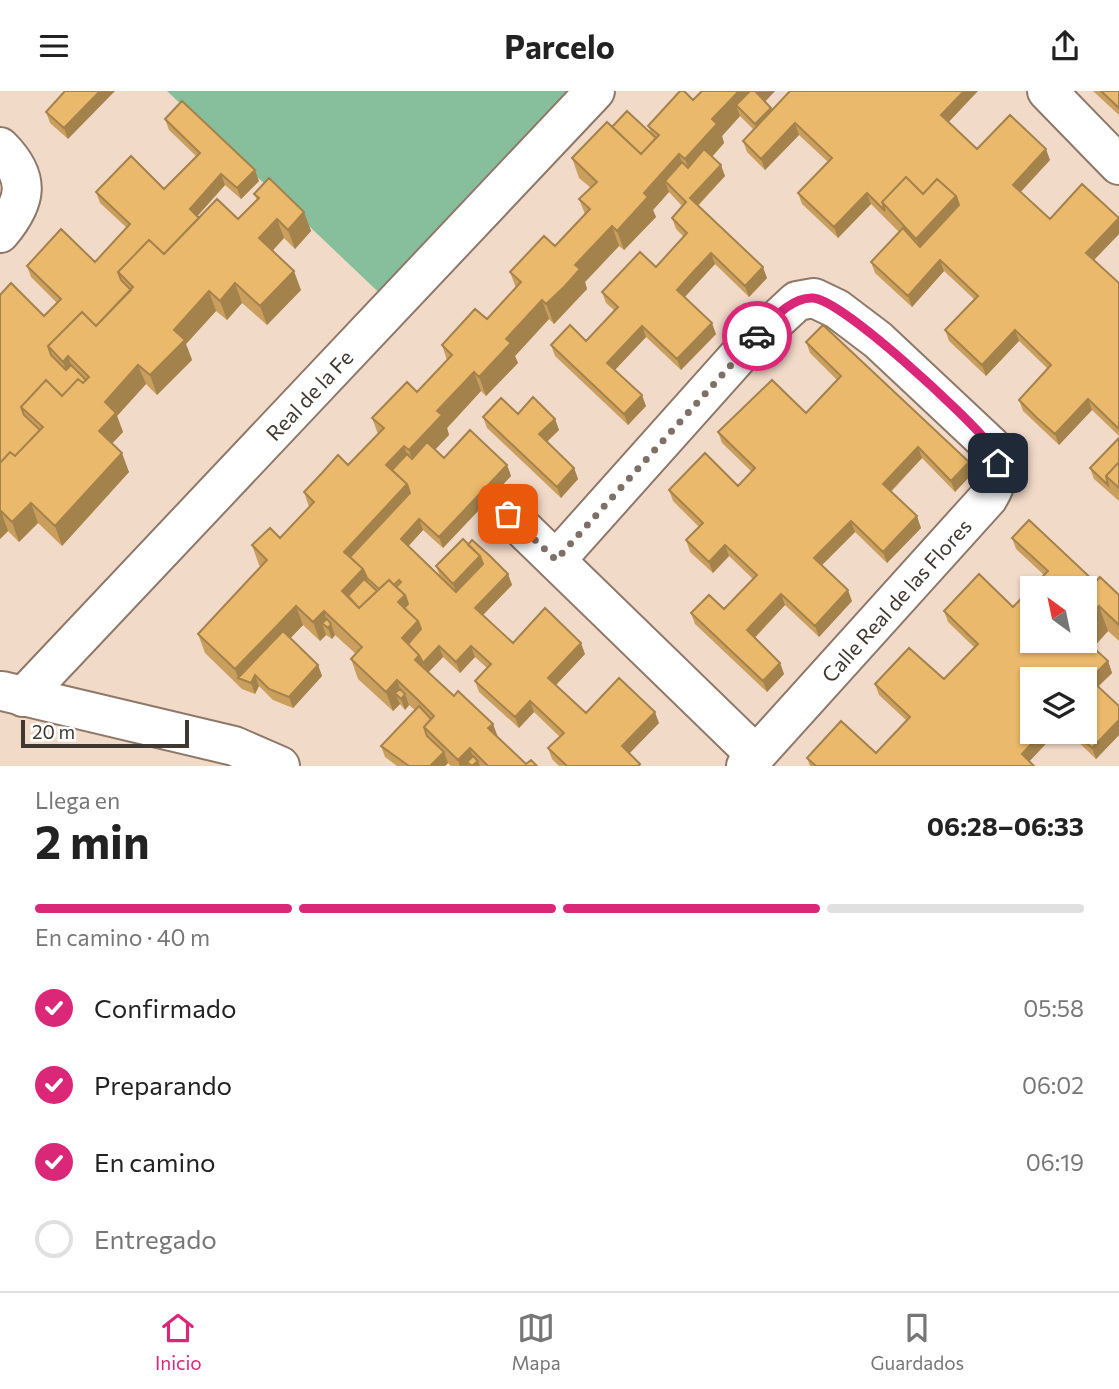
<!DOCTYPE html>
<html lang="es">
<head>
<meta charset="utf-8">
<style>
  :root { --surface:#fff; --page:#f6f6f6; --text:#222; --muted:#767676; --line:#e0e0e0; --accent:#db2777 }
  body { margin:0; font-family:Commissioner,sans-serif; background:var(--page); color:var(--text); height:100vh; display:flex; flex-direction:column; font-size:26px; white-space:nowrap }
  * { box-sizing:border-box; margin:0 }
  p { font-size:23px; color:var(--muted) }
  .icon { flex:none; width:38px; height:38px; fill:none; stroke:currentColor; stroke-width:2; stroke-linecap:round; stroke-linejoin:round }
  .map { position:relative; height:675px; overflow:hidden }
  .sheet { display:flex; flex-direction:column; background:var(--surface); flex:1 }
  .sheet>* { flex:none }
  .needle { width:46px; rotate:327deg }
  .buttons { position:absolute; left:1020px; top:485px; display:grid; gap:14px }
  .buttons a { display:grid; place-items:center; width:77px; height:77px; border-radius:0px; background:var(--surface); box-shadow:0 2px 5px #0004; font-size:35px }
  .scale { position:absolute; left:21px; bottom:18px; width:168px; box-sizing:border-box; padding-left:7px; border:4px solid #403730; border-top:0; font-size:19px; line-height:24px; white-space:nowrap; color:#403730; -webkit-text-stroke:5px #fff; paint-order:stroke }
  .pin { position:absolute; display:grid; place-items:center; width:60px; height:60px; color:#fff; margin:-30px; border-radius:14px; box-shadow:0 4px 10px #0006 }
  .courier { position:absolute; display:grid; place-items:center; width:70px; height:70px; margin:-35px; border:5px solid #db2777; border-radius:50%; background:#fff; color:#222; box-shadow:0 2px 9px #0007 }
  .headline em { font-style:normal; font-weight:700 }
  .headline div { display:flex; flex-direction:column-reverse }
  .headline { display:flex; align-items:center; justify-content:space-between; height:119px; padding:0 35px }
  h1 { font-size:46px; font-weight:700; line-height:52px }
  .bar { display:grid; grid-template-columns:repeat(4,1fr); gap:10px 7px; align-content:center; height:84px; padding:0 35px }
  .bar i { height:9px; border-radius:5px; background:var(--line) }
  .bar .selected { background:var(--accent) }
  .bar p { grid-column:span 4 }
  ol { padding:0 35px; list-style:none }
  li { display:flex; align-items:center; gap:21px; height:77px }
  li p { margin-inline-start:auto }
  li .icon { padding:7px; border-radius:50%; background:var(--accent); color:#fff; stroke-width:4 }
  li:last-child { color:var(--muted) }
  li i { width:38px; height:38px; border:4px solid var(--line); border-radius:50% }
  header { display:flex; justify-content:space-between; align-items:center; height:91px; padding:0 35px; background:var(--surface); font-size:32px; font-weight:700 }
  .menu { display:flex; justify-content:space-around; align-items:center; height:98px; border-top:2px solid var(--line); background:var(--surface); font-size:19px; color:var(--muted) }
  .menu a { display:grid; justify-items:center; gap:4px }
  .menu .selected { color:var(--accent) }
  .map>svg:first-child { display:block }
  .green { fill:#87bf9c }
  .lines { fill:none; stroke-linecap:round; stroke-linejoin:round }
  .minor-casing { stroke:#8e7869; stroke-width:42 }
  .minor { stroke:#fff; stroke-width:38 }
  .wall { fill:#ca9f5d; fill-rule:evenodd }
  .shaded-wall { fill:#a4824c }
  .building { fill:#ebb96c; stroke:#a4824c; stroke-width:2 }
  .done { stroke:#7e7066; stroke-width:7; stroke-dasharray:0 12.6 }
  .route { stroke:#db2777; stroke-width:9 }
  .labels { text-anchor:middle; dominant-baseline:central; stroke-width:6; stroke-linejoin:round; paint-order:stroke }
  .street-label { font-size:21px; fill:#403730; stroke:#fff }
</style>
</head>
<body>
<header><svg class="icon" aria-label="menu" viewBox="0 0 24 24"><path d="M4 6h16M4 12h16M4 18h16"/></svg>Parcelo<svg class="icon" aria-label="share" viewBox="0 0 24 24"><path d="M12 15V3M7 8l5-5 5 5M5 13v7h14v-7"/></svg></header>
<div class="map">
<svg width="1119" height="675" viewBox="0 0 1119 675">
  <rect width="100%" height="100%" fill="#f2dac9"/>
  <path class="green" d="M 167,0 L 593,0 L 392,214 Z"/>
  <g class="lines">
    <g class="minor-casing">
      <g id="minor">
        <path d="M 1047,0 L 1119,74"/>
        <path d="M 0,56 C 31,87 27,110 0,142"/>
        <path d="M 508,423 L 756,664"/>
        <path d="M 556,469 L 741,262 L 797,210 L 814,207 L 837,218 L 878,249 L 991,355 C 1000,376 1000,387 988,407 L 746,675"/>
        <path d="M 2,600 L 234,655 L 280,675"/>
        <path id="s1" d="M 23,606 L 595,0"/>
      </g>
    </g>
    <use href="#minor" class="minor"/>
  </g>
  <path class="wall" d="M 65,0 L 68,48 L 50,32 L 46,21 Z
    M 702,0 L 775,0 L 765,10 L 772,19 L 948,32 L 977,58 L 1050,69 L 1020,101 L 1050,128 L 1119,127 L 1119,143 L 1094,169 L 1119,192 L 1119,345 L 1092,319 L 1059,354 L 1023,320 L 1019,309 L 1048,278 L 1019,250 L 986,285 L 949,250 L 945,239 L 974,208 L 944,180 L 912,216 L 875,182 L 871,171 L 899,141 L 871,113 L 838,147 L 802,113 L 798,102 L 828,71 L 799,44 L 765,79 L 747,61 L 743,50 L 754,39 L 740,25 L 722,45 L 724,52 L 712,66 L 725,85 L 698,115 L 767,187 L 749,206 L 715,173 L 698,191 L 685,206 L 716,243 L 681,279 L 646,246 L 615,279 L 646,315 L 628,334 L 555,265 L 551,254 L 586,250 L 615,220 L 606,212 L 602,201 L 656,176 L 684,146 L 676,138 L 672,127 L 682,115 L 669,101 L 653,119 L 656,126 L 624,159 L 619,155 L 585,191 L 587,198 L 554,233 L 549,228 L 515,265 L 518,272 L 486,305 L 481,300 L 447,337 L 449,344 L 435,358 L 444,367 L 507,374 L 511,385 L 443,457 L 423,439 L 408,455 L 440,485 L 436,475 L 468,454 L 508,483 L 512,494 L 483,524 L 513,552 L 585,563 L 556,594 L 586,622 L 659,632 L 629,662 L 641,675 L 559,675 L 552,668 L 548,657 L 560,646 L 534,621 L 519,637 L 479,601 L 475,590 L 487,577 L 475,566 L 460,582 L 443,566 L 428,581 L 454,605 L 493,633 L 498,646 L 526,673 L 537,675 L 451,675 L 448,672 L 445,675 L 397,675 L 385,666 L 381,655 L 415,619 L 409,614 L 405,619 L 400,613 L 393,620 L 358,588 L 351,568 L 356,563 L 335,544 L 332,548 L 326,544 L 320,550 L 303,534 L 290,547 L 318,574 L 322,585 L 293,617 L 273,609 L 259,595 L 255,603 L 242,598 L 205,562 L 198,543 L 261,476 L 259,474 L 252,454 L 280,447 L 309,416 L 304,401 L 348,374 L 378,343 L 372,327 L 417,301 L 447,269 L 442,254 L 487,228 L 516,197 L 510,181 L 555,155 L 585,123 L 579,108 L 591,97 L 579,87 L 572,67 L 612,36 L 651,42 L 648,35 L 693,9 Z
    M 1093,0 L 1119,0 L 1119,24 Z
    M 165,28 L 259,90 L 241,108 L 225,94 L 197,125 L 199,127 L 238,128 L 257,109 L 254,103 L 304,121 L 311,140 L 295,158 L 284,147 L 272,160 L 301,199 L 267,234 L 242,212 L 227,229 L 216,220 L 186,253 L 192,269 L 157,304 L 146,293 L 117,325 L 123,341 L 112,352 L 129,381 L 62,455 L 38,432 L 19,451 L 8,440 L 0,448 L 0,204 L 44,225 L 57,212 L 31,186 L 27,175 L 95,171 L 127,137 L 100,112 L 96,101 L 164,98 L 196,65 L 169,39 Z
    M 806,251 L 969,371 L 973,382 L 955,401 L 922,367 L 891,401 L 921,437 L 887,472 L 855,441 L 822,474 L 852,510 L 819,546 L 785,514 L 755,547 L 780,572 L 784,583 L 767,601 L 695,533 L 691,522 L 724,518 L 753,488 L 729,465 L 713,482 L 690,461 L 686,449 L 699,436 L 673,410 L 669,399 L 738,395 L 752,381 L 722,352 L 718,341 L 806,322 L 837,289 L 810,262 Z
    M 518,323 L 555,328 L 559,339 L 547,351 L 574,377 L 578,388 L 561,407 L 487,337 L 483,326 Z
    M 1119,347 L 1119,410 L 1094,388 L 1090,377 Z
    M 1012,447 L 1119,504 L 1119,550 L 1108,540 L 1093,557 L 1108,570 L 1112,582 L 1098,596 L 1119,615 L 1119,644 L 1096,668 L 1067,640 L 1085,640 L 1085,588 L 1032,640 L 1058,640 L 1029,670 L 1034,675 L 810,675 L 807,667 L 876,662 L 907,630 L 879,604 L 875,593 L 944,588 L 975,557 L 948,531 L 944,520 L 1013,516 L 1044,484 L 1016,458 ZM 1032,497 L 1085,497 L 1085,550 Z"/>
  <path class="shaded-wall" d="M 100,0 L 115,0 L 68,48 L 64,37 Z
    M 739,0 L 753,0 L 736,14 L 740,25 L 722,45 L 724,52 L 692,88 L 685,68 L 712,28 Z
    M 757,0 L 775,0 L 762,14 Z
    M 964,0 L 978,0 L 945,35 L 941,24 Z
    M 771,17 L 775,28 L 759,44 L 755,33 Z
    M 795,32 L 799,44 L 765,79 L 761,68 Z
    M 1046,58 L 1050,69 L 1017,105 L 1013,94 Z
    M 679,63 L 686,82 L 665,90 L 669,101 L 653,119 L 656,126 L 624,159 L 617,140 L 644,102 Z
    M 721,74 L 725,85 L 694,118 L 690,107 Z
    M 255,79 L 259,90 L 241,108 L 237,97 Z
    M 221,83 L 225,94 L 194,129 L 190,118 Z
    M 867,102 L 871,113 L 838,147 L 834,136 Z
    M 956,105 L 963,125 L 924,167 L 916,148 Z
    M 304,121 L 311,140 L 295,158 L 288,139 Z
    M 1119,127 L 1119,143 L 1090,173 L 1086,162 Z
    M 277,128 L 284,147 L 266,167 L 259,147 Z
    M 612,135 L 619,155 L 585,191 L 587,198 L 554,233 L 546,213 L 575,174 Z
    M 711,162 L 715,173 L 681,210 L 677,199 Z
    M 940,169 L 944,180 L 912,216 L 908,205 Z
    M 763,176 L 767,187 L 749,206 L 745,195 Z
    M 294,180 L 301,199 L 267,234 L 260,215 Z
    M 235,192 L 242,212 L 227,229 L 220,210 Z
    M 209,200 L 216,220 L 186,253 L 192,269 L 157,304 L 150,284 L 174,239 Z
    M 542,209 L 549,228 L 515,265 L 518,272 L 486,305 L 479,286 L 506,248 Z
    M 712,232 L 716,243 L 681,279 L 677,268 Z
    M 642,235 L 646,246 L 611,283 L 607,272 Z
    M 1015,239 L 1019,250 L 986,285 L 982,274 Z
    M 68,265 L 75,285 L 70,290 L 63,271 Z
    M 138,274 L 146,293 L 117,325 L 123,341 L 106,359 L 99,340 L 105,311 Z
    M 474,281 L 481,300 L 447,337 L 449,344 L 416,379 L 409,359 L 437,320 Z
    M 642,304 L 646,315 L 628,334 L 624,323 Z
    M 1088,308 L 1092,319 L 1059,354 L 1055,343 Z
    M 555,328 L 559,339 L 543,354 L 539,343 Z
    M 404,355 L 411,374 L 397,389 L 386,374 Z
    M 918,356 L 922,367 L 887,404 L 883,393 Z
    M 122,362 L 129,381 L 62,455 L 55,435 Z
    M 969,371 L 973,382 L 955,401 L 951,390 Z
    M 507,374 L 511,385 L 443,457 L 439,446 Z
    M 574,377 L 578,388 L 561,407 L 557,396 Z
    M 407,393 L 414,413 L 355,476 L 344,461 Z
    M 31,412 L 38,432 L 19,451 L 12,431 Z
    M 1,420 L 8,440 L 0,448 L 0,422 Z
    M 917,425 L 921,437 L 887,472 L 883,461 Z
    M 419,428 L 423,439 L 405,459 L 401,448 Z
    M 851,430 L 855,441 L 818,478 L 814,467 Z
    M 725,454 L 729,465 L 713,482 L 709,471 Z
    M 480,465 L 487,484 L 460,512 L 453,493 Z
    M 363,478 L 370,497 L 353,516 L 342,500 Z
    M 508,483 L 512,494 L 479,528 L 475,517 Z
    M 848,499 L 852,510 L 819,546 L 815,535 Z
    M 781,503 L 785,514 L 751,550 L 747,539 Z
    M 405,504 L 412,524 L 398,511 Z
    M 296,515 L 303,534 L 249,591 L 238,587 L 235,578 Z
    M 1099,515 L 1108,540 L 1090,560 L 1085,547 L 1085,520 Z
    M 324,520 L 329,535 L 331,533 L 335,544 L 332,548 L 328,537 L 322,532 L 326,544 L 320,550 L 313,531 Z
    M 418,530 L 425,549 L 405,555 L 402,547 Z
    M 581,552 L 585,563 L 552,598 L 548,587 Z
    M 439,555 L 443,566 L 427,583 L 423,572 Z
    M 471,555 L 475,566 L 460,582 L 456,571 Z
    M 419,564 L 427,583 L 415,569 Z
    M 1108,570 L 1112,582 L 1094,599 L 1090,588 Z
    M 780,572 L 784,583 L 767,601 L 763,590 Z
    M 318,574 L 322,585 L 293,617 L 289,606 Z
    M 255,584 L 259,595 L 255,603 L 251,592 Z
    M 397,589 L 403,606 L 405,603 L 409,614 L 405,619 L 401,608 L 395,602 L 400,613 L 393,620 L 386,601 Z
    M 530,610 L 534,621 L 519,637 L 515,626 Z
    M 655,621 L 659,632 L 626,666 L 622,655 Z
    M 1119,629 L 1119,644 L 1096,668 L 1092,657 Z
    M 493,633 L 500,653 L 488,637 Z
    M 1043,640 L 1058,640 L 1026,674 L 1022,663 Z
    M 470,657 L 475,672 L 478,670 L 480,675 L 472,675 L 467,671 L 469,675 L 460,675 L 458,669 Z
    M 444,661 L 448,672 L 445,675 L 430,675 Z"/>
  <path class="building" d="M 65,0 L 100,0 L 64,37 L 46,21 Z
    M 680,0 L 684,0 L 693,9 L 702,0 L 739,0 L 712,28 L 717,33 L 685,68 L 679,63 L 644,102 L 648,106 L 617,140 L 612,135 L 575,174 L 580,178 L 565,195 L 546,213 L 542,209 L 506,248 L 511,252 L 479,286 L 474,281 L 437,320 L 442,324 L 409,359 L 404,355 L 386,374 L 407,393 L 344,461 L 363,478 L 342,500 L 359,517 L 389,489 L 405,504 L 398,511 L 418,530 L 402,547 L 419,564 L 415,569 L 454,605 L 458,600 L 493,633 L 488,637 L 526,673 L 531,669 L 537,675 L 488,675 L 470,657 L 458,669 L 424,636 L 434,625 L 416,607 L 397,589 L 386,601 L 351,568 L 362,556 L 324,520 L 313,531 L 296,515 L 235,578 L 198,543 L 267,469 L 252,454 L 270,437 L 280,447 L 314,411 L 304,401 L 322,382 L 338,364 L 348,374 L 384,337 L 372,327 L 407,291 L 417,301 L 452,264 L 442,254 L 475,218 L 487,228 L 521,191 L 510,181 L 544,145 L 555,155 L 590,118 L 579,108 L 597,91 L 572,67 L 607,31 L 641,63 L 659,44 L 648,35 Z
    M 750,0 L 755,0 L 771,17 L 755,33 L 736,14 Z
    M 790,0 L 964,0 L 941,24 L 977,58 L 1010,24 L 1046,58 L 1013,94 L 1050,128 L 1082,93 L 1119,127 L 1086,162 L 1119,192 L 1119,338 L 1088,308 L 1055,343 L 1036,326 L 1019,309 L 1051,274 L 1015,239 L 982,274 L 945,239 L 978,205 L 940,169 L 908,205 L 871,171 L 903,137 L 920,156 L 959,114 L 956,105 L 937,88 L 923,103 L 906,86 L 882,111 L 885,120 L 867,102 L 834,136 L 798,102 L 832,67 L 795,32 L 761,68 L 743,50 Z
    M 1101,0 L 1119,0 L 1119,17 Z
    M 182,10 L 255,79 L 237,97 L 221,83 L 190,118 L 199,127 L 164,163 L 149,149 L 118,181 L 121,189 L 131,199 L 96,235 L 82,221 L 48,255 L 51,264 L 66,279 L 71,274 L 86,289 L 83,292 L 78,288 L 62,305 L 46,289 L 21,316 L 24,324 L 40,339 L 15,365 L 10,361 L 0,372 L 0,204 L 11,192 L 44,225 L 61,208 L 27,175 L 61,138 L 95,171 L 130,133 L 96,101 L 131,65 L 164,98 L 200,62 L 165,28 Z
    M 627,20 L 656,47 L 641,63 L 612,36 Z
    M 704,58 L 721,74 L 690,107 L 763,176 L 745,195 L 711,162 L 694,180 L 677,199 L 712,232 L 677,268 L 642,235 L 607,272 L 642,304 L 624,323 L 551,254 L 570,234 L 586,250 L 618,216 L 602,201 L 640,161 L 656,176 L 687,142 L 672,127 L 686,111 L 665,90 L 682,71 L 688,77 Z
    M 906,86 L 923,103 L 937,88 L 956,105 L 916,148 L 882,111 Z
    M 269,87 L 304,121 L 288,139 L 277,128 L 259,147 L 294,180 L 260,215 L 235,192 L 220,210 L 209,200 L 174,239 L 185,249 L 150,284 L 138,274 L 105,311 L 116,322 L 99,340 L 122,362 L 55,435 L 31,412 L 12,431 L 1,420 L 0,422 L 0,372 L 10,361 L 15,365 L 43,336 L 21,316 L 46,289 L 62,305 L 78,288 L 83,292 L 89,286 L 68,265 L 63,271 L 48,255 L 82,221 L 96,235 L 114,216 L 133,196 L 118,181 L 149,149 L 164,163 L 217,108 L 238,128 L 259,107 L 254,103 Z
    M 823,234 L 969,371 L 951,390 L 918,356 L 883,393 L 917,425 L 883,461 L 851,430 L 814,467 L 848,499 L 815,535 L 781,503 L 747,539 L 780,572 L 763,590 L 691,522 L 709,504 L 724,518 L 757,484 L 725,454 L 709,471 L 686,449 L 703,432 L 669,399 L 705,362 L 738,395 L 755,377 L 718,341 L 772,289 L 806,322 L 841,285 L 806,251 Z
    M 533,306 L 555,328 L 539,343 L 574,377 L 557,396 L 483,326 L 501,307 L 518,323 Z
    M 470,339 L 507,374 L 439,446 L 419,428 L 401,448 L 456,501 L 483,473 L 480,465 L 468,454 L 472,449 L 490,465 L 508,483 L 475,517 L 513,552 L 545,517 L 581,552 L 548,587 L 586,622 L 619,587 L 655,621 L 622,655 L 640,673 L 638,675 L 567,675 L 548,657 L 564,642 L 530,610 L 515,626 L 475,590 L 491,573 L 471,555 L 456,571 L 439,555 L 423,572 L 419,564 L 408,553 L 421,538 L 418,530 L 404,517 L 408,513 L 405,504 L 396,496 L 401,491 L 399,489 L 394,494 L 389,489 L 379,498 L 367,487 L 363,478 L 350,466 L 410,402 L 407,393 L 392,379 L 407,363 L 412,368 L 427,351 L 444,367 Z
    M 1119,347 L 1119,371 L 1106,385 L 1108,394 L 1090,377 Z
    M 1119,371 L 1119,397 L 1106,385 Z
    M 1029,429 L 1095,491 L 1085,502 L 1085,497 L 1032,497 L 1032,550 L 1085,550 L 1085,549 L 1108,570 L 1090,588 L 1119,615 L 1119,629 L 1092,657 L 1074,640 L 1085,640 L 1085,588 L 1032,588 L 1032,640 L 1043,640 L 1022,663 L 1034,675 L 816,675 L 807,667 L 841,630 L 876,662 L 910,626 L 875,593 L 909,557 L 944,588 L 978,553 L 944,520 L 979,483 L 1013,516 L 1048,480 L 1012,447 Z
    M 463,448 L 480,465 L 453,493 L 436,475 Z
    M 1100,486 L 1119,504 L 1119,534 L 1099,515 L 1085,531 L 1085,502 Z
    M 364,488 L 377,500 L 359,517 L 348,505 Z
    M 327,528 L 331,533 L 328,537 L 322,532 Z
    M 283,540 L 318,574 L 289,606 L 269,598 L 255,584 L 251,592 L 238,587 Z
    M 400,598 L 405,603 L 401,608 L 395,602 Z
    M 419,615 L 431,628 L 424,636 L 427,645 L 444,661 L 430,675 L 409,675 L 381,655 Z
    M 473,665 L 478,670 L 472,675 L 467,671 Z"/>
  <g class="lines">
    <path class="done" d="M 508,423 L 556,469 L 757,245"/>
    <path class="route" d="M 757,245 C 772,230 790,206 813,207 C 843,209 968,326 989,353 C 993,358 996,366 998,372"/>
  </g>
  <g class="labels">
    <g class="street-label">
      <text stroke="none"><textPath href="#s1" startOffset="416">Real de la Fe</textPath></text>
      <text transform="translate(896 509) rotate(-48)">Calle Real de las Flores</text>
    </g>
  </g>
</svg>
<div class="buttons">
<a><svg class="needle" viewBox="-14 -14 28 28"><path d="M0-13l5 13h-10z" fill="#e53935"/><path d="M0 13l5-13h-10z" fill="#767676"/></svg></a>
<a><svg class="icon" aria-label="layers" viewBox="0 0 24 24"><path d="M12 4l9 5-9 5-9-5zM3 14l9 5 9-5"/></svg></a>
</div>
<div class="scale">20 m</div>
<div class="pin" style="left:508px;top:423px;background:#ea580c"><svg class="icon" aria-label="bag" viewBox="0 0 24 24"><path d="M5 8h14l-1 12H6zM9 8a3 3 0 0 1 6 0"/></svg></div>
<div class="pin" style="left:998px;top:372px;background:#1f2937"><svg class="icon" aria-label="home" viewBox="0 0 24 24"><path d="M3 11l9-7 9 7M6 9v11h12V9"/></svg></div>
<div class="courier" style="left:757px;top:245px"><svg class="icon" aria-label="car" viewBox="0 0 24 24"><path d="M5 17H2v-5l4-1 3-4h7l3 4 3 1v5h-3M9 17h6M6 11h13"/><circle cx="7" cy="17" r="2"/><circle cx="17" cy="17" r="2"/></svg></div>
</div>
<section class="sheet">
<div class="headline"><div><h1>2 min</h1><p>Llega en</p></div><em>06:28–06:33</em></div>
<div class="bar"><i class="selected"></i><i class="selected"></i><i class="selected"></i><i></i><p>En camino · 40 m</p></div>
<ol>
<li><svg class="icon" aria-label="check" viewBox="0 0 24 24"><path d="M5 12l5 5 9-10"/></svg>Confirmado<p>05:58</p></li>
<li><svg class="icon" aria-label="check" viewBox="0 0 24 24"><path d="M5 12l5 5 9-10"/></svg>Preparando<p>06:02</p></li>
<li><svg class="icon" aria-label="check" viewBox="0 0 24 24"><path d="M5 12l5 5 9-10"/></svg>En camino<p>06:19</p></li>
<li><i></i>Entregado</li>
</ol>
</section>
<nav class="menu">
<a class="selected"><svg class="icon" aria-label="home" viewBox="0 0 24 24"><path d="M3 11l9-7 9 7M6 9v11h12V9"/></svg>Inicio</a>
<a><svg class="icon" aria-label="map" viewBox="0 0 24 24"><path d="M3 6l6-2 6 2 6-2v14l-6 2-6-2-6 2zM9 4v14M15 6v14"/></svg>Mapa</a>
<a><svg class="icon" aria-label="saved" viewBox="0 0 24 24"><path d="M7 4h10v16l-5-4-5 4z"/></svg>Guardados</a>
</nav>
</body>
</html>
